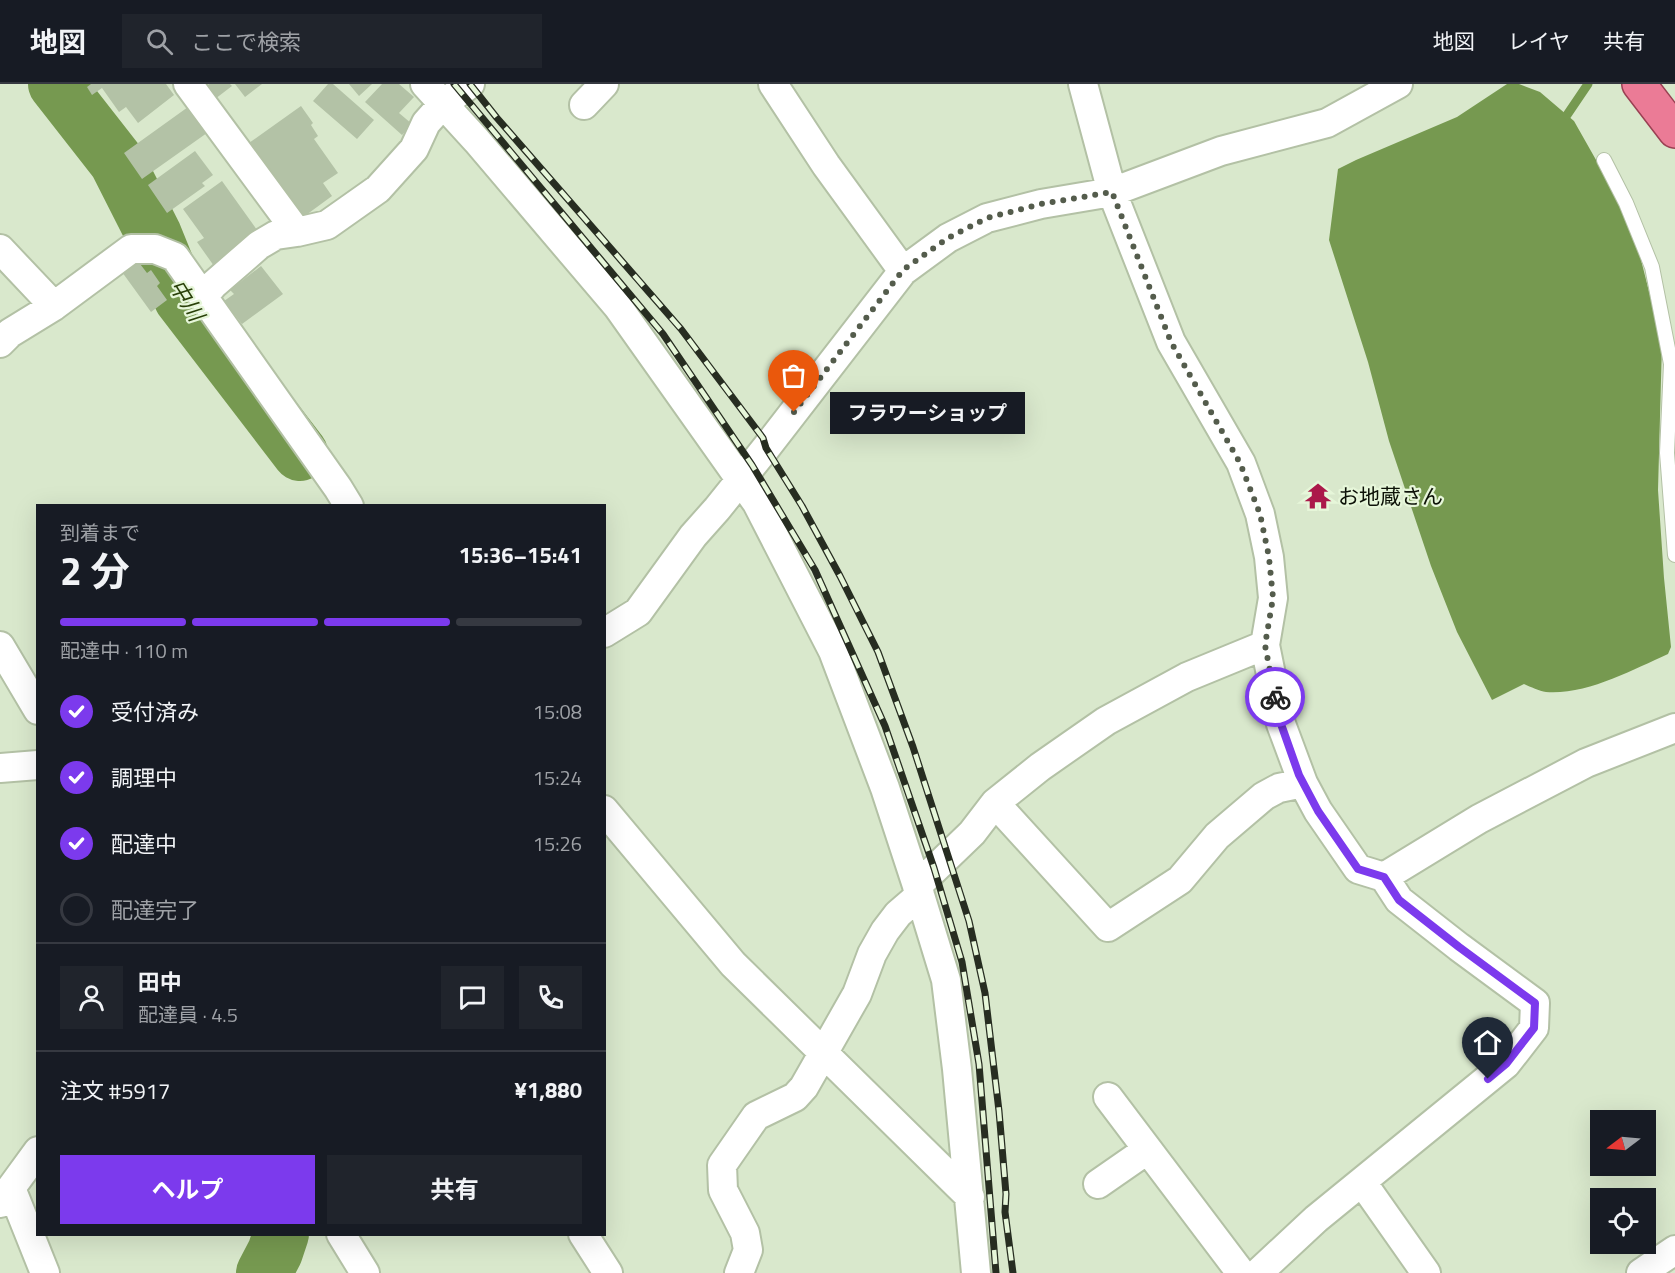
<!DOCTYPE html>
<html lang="ja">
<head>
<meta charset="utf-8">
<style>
  :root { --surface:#171b24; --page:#20242c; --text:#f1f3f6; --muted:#9ea1a6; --line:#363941; --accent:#7c3aed }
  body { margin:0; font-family:"Titillium Web","Noto Sans JP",sans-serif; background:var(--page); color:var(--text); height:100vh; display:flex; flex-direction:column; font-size:22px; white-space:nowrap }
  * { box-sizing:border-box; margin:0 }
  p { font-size:20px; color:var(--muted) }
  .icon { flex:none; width:33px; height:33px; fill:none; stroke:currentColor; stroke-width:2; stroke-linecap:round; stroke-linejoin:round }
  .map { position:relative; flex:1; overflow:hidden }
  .side { position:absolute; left:36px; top:420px; width:570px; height:732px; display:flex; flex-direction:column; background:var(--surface); border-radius:0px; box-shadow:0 6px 24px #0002 }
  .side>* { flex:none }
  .needle { width:39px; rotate:254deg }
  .buttons { position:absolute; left:1590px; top:1026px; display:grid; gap:12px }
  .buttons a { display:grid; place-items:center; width:66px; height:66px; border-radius:0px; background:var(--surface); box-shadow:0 6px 24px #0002; font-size:30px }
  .pin { position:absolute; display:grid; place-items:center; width:51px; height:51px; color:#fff; margin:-62px -26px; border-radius:50% 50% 50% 0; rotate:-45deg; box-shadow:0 0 6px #0007 }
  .pin .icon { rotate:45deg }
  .courier { position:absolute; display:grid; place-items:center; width:60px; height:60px; margin:-30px; border:4px solid #7c3aed; border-radius:50%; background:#fff; color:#222; box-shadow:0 2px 8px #0007 }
  .bubble { position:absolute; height:42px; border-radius:0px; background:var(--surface); box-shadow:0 6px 24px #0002; font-size:20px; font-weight:700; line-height:42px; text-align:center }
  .headline em { font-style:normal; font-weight:700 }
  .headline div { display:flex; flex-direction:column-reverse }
  .headline { display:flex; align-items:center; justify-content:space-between; height:102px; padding:0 24px }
  h1 { font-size:39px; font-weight:700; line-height:45px }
  .bar { display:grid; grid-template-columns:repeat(4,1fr); gap:9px 6px; align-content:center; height:72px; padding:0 24px }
  .bar i { height:8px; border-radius:4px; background:var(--line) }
  .bar .current { background:var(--accent) }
  .bar p { grid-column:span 4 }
  .line { display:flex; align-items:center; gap:15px; padding:0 24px; border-top:2px solid var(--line) }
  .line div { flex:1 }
  .round { display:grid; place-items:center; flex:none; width:63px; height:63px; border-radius:0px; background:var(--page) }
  ol { padding:0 24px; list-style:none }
  li { display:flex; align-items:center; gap:18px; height:66px }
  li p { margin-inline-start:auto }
  li .icon { padding:6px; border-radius:50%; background:var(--accent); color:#fff; stroke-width:4 }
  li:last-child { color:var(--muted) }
  li i { width:33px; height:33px; border:3px solid var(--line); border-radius:50% }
  .cta { display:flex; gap:12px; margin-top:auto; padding:12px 24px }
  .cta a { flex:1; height:69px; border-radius:0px; background:var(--accent); color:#fff; font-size:24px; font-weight:700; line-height:69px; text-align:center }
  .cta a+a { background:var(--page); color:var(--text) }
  header { display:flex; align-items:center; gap:36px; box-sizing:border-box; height:84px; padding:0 30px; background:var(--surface); border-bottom:2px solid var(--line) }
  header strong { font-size:28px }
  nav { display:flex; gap:33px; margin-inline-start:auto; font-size:21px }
  .search { width:420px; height:54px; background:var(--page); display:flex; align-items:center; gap:15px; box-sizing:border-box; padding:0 21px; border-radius:0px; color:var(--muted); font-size:22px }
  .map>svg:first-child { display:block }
  .water { fill:#769950 }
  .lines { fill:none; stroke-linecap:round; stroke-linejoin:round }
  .stream { stroke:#769950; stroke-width:9 }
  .river { stroke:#769950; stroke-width:56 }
  .building { fill:#b3c2a6 }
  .service-casing { stroke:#b3c1a5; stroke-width:16 }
  .minor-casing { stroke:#b3c1a5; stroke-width:32 }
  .trunk-casing { stroke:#9a4053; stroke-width:36 }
  .service { stroke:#fff; stroke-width:14 }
  .minor { stroke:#fff; stroke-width:28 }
  .trunk { stroke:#eb7b96; stroke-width:33 }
  .rail-casing { stroke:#272d21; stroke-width:7 }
  .rail { stroke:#e6f6d9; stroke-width:4.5; stroke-dasharray:14; stroke-linecap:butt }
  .done { stroke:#545c4c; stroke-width:6; stroke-dasharray:0 10.8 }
  .route { stroke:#7c3aed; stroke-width:8 }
  .labels { text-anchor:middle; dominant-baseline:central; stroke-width:4.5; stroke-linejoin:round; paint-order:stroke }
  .poi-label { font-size:21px; fill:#0c1107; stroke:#e6f6d9; text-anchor:start }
  .water-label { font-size:22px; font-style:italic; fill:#283f08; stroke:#e6f6d9 }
</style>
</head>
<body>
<header>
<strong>地図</strong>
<div class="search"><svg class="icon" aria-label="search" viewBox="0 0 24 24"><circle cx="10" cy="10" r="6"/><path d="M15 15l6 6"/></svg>ここで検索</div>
<nav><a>地図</a><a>レイヤ</a><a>共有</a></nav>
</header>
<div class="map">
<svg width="1675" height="1189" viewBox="0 0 1675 1189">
  <rect width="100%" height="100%" fill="#d9e8cc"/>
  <path class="water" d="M 1507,0 L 1519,0 L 1540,8 L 1574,37 L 1617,113 L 1637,160 L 1662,259 L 1658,406 L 1664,494 L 1671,563 L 1668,570 C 1632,586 1587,611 1546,608 C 1539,607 1531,603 1524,600 L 1492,616 L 1457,548 L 1431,482 L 1389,357 L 1368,278 L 1329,156 L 1338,85 L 1356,76 L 1457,33 Z"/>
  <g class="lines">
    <path class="stream" d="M 1567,31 L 1588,0"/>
    <path class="river" d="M 56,0 L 117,78 L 154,151 L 169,188 L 182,215 L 300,369
      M 264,1189 L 275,1168 L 281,1150"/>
  </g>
  <path class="building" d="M 91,0 L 166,0 L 174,11 L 138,39 L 126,23 L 119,28 L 102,4 L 92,11 L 87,3 Z
    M 209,0 L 230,0 L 232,2 L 215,15 L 206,3 Z
    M 235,0 L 262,0 L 245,13 Z
    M 328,0 L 333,0 L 374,36 L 357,55 L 313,17 Z
    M 349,0 L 372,0 L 359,12 Z
    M 382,0 L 399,0 L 414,13 L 399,29 L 412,40 L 402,51 L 365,18 Z
    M 195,18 L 214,44 L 142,95 L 124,69 Z
    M 301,22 L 313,39 L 311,41 L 318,52 L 314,55 L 338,89 L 323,99 L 332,112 L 302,134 L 249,59 Z
    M 195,67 L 213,91 L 202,99 L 205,102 L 167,129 L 148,101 Z
    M 222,97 L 257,146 L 242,156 L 244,159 L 214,182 L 197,158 L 204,154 L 183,125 Z
    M 137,176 L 147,189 L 151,186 L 160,199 L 157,202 L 167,216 L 151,228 L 122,188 Z
    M 261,182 L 283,210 L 242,240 L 224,217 L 234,210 L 230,206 Z"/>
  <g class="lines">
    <g class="service-casing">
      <path id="service" d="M 1604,76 L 1626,119 L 1652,183 L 1671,280 L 1667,369 L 1675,471"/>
    </g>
    <g class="minor-casing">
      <path id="minor" d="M 188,0 L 297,148
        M 425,0 L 477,57 L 618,223 L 757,419 L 833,567 L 885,704 L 920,811 L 946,896 L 957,985 L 976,1189
        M 773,0 L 826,81 L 903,187
        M 584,21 L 604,0
        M 0,165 L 54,222
        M 203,213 L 213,201 L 259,161 L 276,151 L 297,148 L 327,141 L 378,105 L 414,65 L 426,39 L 443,20 L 470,0
        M 0,259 L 10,249 L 54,222 L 131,165 L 155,165 L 175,173 L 338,404 L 349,422
        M 604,549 L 638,528 L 693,452 L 717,425 L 766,364 L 903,187 L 948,154 L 987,134 L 1041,120 L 1112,108 L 1221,67 L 1327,39 L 1398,0
        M 1265,561 L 1281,640 L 1303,699 L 1318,727 L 1358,785 L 1384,793
        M 0,562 L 38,626
        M 0,684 L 38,681
        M 995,719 L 1108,843 L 1180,796 L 1217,752 L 1264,712 L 1279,704 L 1303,699
        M 604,726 L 733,880 L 970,1113
        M 917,802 L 972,749 L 995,719 L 1040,683 L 1106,637 L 1187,593 L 1265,561 L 1273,514 L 1269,473 L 1260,430 L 1241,379 L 1171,258 L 1112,108 L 1083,0
        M 1108,1013 L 1241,1189
        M 1362,1098 L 1426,1189
        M 1098,1100 L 1147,1066
        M 11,1104 L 45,1189
        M 0,1119 L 38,1067
        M 341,1150 L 365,1189
        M 583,1150 L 608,1189
        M 739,1189 L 748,1166 L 745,1149 L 723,1106 L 722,1081 L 756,1032 L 795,1013 L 804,1003 L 857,910 L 872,870 L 885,847 L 898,830 L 920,811
        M 1258,1189 L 1316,1135 L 1506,980 L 1534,944 L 1535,919 L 1459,863 L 1399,816 L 1384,793 L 1479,735 L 1586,679 L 1675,644
        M 1641,1189 L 1675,1166"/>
    </g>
    <g class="trunk-casing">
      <path id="trunk" d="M 1639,0 L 1675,47"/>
    </g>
    <use href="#service" class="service"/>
    <use href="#minor" class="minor"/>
    <use href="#trunk" class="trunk"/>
    <g class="rail-casing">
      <path id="rail" d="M 454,0 L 663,250 L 752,381 L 815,486 L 885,642 L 934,784 L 962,878 L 979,980 L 996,1189
        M 470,0 L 497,34 L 681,245 L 763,354 L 766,364 L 802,422 L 840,492 L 878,568 L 913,663 L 969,837 L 985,909 L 999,1027 L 1006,1110 L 1005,1128 L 1013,1189"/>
    </g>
    <use href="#rail" class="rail"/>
  </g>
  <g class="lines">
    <path class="done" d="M 794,328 L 903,186 L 948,154 L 987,134 L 1041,120 L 1112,108 L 1171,258 L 1240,379 L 1260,430 L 1269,473 L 1273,514 L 1265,561 L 1275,613"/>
    <path class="route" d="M 1275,613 L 1281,640 L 1299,691 L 1318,727 L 1358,785 L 1384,793 L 1399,816 L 1459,863 L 1535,919 L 1534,944 L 1506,980 L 1488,995"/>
  </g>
  <defs>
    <g id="temple-bare" transform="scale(2.07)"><path d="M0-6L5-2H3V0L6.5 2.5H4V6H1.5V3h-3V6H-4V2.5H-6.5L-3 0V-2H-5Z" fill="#ab184a" stroke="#e6f6d9" stroke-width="2.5" paint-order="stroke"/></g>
  </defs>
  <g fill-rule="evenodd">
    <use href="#temple-bare" x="1318" y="412"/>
  </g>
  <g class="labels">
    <g class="poi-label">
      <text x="1338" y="412">お地蔵さん</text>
    </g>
    <g class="water-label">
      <text transform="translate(187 216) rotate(58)">中川</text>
    </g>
  </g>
</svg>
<div class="buttons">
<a><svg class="needle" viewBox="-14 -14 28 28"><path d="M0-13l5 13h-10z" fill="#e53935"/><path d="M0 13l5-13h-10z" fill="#9ea1a6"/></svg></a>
<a><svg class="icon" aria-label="locate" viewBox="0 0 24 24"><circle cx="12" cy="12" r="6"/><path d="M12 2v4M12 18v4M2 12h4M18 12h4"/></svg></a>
</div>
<div class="pin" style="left:794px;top:328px;background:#ea580c"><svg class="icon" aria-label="bag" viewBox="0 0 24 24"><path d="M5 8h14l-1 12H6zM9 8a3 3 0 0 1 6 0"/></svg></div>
<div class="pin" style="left:1488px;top:995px;background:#1f2937"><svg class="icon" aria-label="home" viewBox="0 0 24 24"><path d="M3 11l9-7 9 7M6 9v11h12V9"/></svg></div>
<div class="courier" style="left:1275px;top:613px"><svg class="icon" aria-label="bike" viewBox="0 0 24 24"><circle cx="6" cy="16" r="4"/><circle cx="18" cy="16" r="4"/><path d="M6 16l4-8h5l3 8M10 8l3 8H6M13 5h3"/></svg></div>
<div class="bubble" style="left:830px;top:308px;width:195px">フラワーショップ</div>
<section class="side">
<div class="headline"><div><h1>2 分</h1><p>到着まで</p></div><em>15:36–15:41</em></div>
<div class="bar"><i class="current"></i><i class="current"></i><i class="current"></i><i></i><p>配達中 · 110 m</p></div>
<ol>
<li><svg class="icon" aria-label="check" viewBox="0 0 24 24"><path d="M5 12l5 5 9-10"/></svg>受付済み<p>15:08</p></li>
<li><svg class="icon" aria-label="check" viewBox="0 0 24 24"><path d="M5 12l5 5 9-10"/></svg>調理中<p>15:24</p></li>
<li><svg class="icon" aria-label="check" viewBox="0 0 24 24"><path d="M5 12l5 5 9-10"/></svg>配達中<p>15:26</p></li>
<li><i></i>配達完了</li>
</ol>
<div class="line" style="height:108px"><a class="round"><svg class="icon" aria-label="person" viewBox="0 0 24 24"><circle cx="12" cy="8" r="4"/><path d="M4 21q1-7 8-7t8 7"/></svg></a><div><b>田中</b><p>配達員 · 4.5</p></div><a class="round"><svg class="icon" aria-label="chat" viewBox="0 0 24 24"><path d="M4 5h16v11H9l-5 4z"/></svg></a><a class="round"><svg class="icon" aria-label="phone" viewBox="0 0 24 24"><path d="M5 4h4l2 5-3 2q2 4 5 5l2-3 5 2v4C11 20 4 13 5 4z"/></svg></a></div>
<div class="line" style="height:78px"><div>注文 #5917</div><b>¥1,880</b></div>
<div class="cta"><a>ヘルプ</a><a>共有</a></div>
</section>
</div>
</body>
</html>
